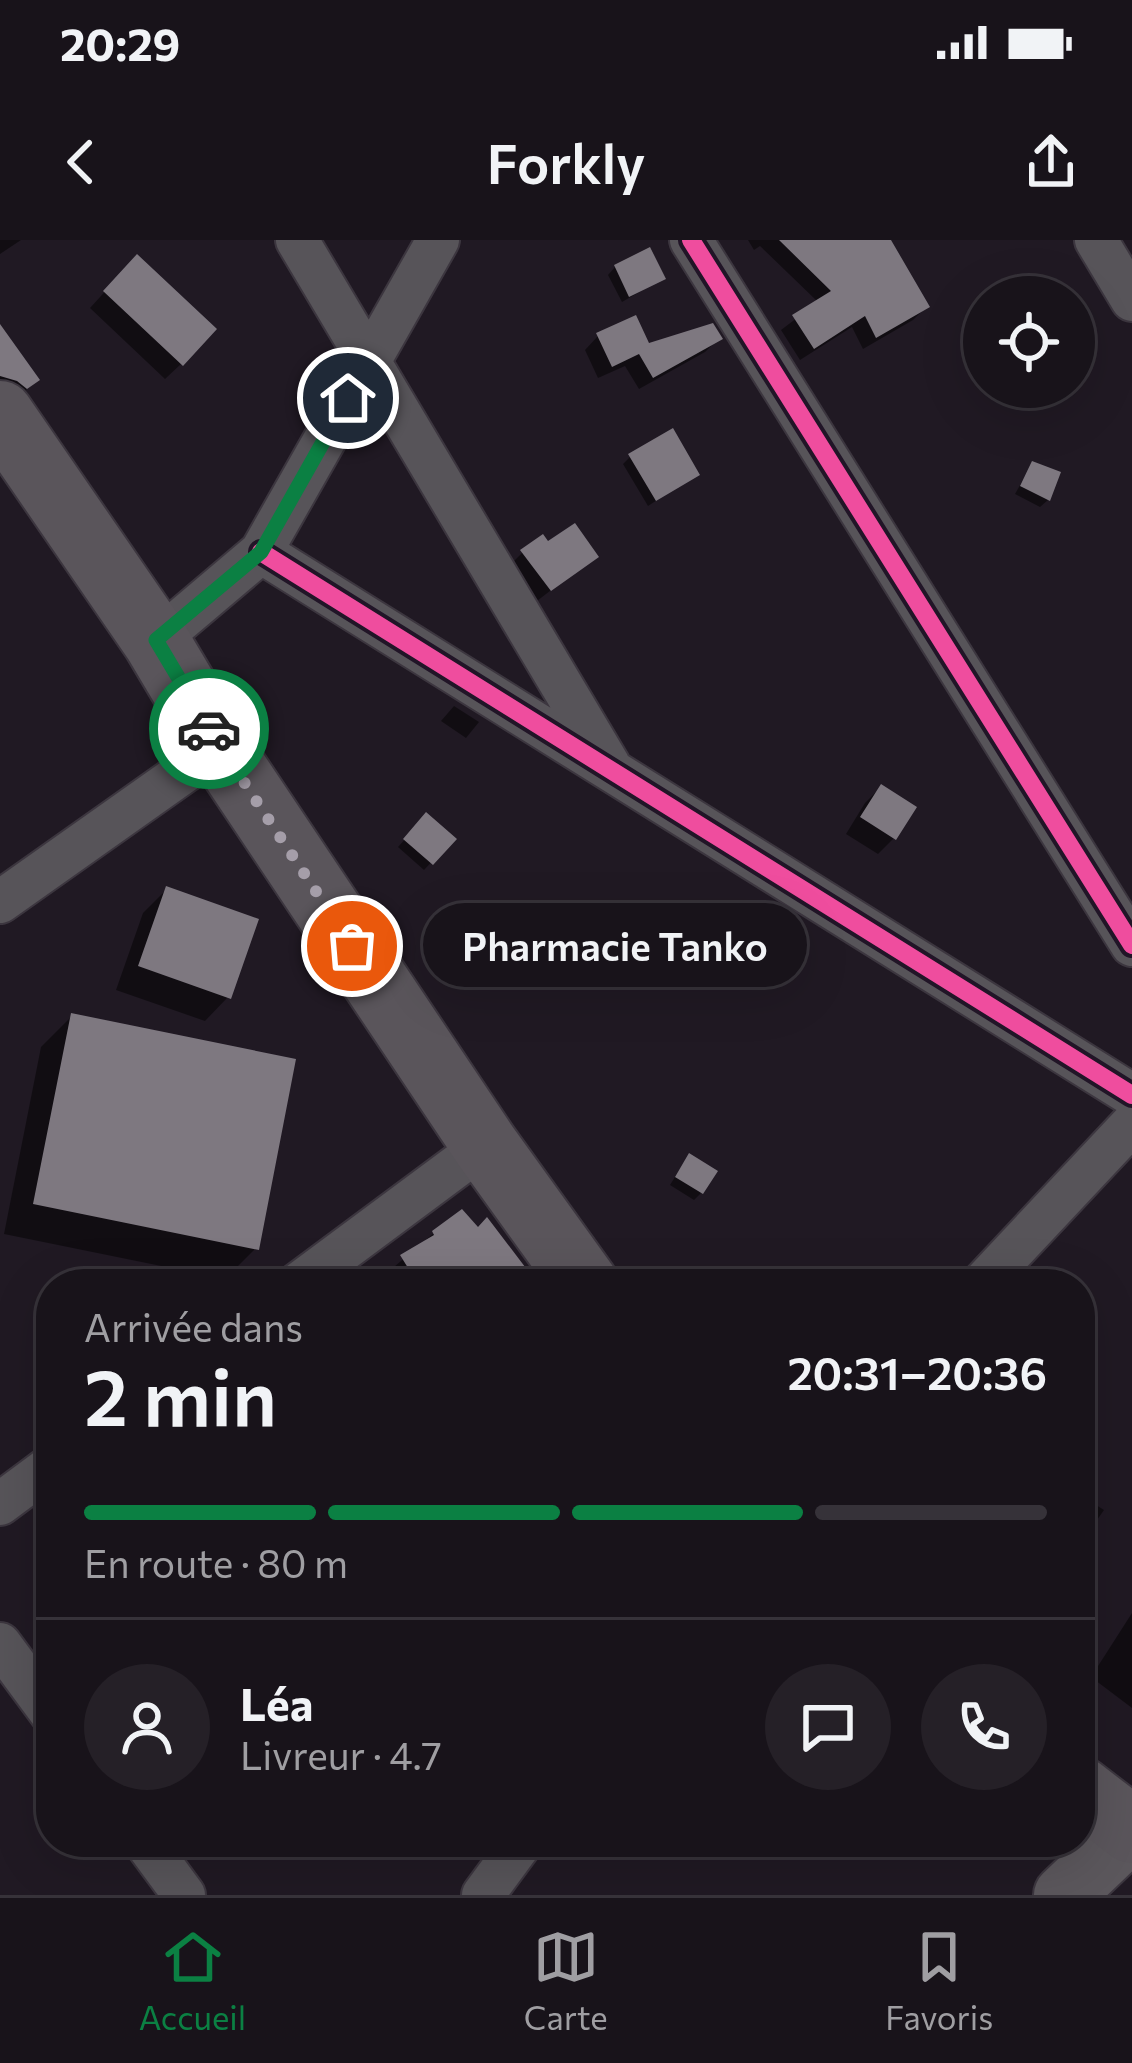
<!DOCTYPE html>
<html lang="fr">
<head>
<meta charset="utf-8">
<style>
  :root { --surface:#18131a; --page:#252027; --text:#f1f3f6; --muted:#9f9ea2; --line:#363239; --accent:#0b8043 }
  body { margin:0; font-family:Commissioner,sans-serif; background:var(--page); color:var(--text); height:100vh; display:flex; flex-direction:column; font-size:45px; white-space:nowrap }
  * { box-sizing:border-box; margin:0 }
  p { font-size:39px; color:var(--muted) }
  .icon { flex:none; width:66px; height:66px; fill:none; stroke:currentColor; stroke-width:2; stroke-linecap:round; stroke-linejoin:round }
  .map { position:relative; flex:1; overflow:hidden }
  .sheet { position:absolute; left:36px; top:1029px; width:1059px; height:588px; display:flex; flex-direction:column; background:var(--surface); border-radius:48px; box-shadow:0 12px 48px #0002,0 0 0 3px var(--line) }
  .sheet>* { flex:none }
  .fabs { position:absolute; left:963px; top:36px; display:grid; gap:24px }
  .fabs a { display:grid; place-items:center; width:132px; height:132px; border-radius:50%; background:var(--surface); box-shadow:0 12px 48px #0002,0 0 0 3px var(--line); font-size:60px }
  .pin { position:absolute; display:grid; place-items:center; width:102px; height:102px; color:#fff; margin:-51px; border:6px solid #fff; border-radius:50%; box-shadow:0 3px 12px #0007 }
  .courier { position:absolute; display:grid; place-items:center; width:120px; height:120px; margin:-60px; border:9px solid #0b8043; border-radius:50%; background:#fff; color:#222; box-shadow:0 3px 15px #0007 }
  .bubble { position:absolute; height:84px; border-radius:42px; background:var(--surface); box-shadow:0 12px 48px #0002,0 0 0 3px var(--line); font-size:39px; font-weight:600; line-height:84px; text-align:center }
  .headline em { font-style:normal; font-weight:600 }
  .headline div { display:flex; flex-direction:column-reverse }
  .headline { display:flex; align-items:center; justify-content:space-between; height:204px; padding:0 48px }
  h1 { font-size:78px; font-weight:600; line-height:90px }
  .bar { display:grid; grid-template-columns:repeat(4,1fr); gap:18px 12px; align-content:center; height:144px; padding:0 48px }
  .bar i { height:15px; border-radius:9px; background:var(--line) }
  .bar .selected { background:var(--accent) }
  .bar p { grid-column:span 4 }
  .line { display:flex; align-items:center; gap:30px; padding:0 48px; border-top:3px solid var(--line) }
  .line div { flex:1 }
  .round { display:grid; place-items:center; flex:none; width:126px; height:126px; border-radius:63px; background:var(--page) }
  .status { display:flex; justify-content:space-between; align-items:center; height:84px; padding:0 60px; background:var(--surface); direction:ltr }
  .status svg { height:33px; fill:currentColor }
  header { display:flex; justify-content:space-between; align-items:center; height:156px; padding:0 48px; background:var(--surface); font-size:54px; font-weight:600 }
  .dock { display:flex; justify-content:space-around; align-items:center; height:168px; border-top:3px solid var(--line); background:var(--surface); font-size:33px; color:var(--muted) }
  .dock a { display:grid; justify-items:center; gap:6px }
  .dock .selected { color:var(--accent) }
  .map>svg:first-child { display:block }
  .shadow { fill:#0007 }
  .building { fill:#7e7880 }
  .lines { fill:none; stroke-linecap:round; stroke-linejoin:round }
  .minor-casing { stroke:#3c363f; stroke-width:46 }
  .secondary-casing { stroke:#3c363f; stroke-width:64 }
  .primary-casing { stroke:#3c363f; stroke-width:70 }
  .minor { stroke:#575459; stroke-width:42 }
  .secondary { stroke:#5b575c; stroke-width:60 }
  .primary { stroke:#5a555b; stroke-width:66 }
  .cycleway-casing { stroke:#211527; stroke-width:26 }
  .cycleway { stroke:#ef4d9e; stroke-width:18 }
  .done { stroke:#a59ea9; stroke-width:12; stroke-dasharray:0 21.6 }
  .route { stroke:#0b8043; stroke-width:15 }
</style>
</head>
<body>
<div class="status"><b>20:29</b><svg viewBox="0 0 49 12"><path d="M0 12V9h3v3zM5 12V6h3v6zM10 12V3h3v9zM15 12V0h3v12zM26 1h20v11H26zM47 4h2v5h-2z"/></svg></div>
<header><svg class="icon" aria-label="back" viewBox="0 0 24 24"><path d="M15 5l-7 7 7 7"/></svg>Forkly<svg class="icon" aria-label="share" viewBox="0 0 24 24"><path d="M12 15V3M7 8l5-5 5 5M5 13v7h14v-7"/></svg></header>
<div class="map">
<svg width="1132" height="1655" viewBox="0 0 1132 1655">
  <rect width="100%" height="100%" fill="#201923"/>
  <path class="shadow" d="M 0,0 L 21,0 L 0,14 Z
    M 748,0 L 887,0 L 926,67 L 913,80 L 863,109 L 852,87 L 800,120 L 781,90 L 818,62 L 760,6 L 754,10 Z
    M 615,27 L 662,39 L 622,62 L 608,35 Z
    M 121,34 L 181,124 L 165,139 L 90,68 Z
    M 598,96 L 648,107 L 719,98 L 705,112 L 639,149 L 625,126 L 598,138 L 585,110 Z
    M 0,115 L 36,140 L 20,156 L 0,156 Z
    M 630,217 L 697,234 L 648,266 L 623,224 Z
    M 1032,224 L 1048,260 L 1040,267 L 1015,254 Z
    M 547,306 L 595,316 L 537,361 L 510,325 L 522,313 Z
    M 454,466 L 479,482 L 466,498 L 441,481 Z
    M 881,547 L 894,598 L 878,614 L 846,594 L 865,563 Z
    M 426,576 L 453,599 L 424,630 L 398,607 Z
    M 167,649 L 228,757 L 205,781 L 116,750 L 143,673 Z
    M 72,776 L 256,1008 L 225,1039 L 4,994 L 41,807 Z
    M 683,924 L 701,953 L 694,960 L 670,945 Z
    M 434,993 L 532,1044 L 385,1044 L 381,1038 Z
    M 1080,1255 L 1104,1270 L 1080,1304 Z
    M 1132,1373 L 1132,1468 L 1091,1437 Z"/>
  <path class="building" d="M 779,0 L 891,0 L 930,67 L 876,98 L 865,76 L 814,109 L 792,75 L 831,51 Z
    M 650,7 L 666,39 L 629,57 L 614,25 Z
    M 137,14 L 217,89 L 183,126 L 103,51 Z
    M 636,75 L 649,103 L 713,83 L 723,99 L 653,138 L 639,114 L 612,127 L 596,93 Z
    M 0,84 L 40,140 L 27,149 L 17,141 L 0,136 Z
    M 673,188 L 700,235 L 656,261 L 628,214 Z
    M 1032,221 L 1061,232 L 1050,261 L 1020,246 Z
    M 575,283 L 599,317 L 551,351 L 520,310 L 543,294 L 548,301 Z
    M 881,544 L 917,567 L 896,600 L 860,577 Z
    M 426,572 L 457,599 L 433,625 L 403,599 Z
    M 166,646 L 259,679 L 231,759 L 138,726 Z
    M 71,773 L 296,819 L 259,1010 L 33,964 Z
    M 689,913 L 718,931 L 703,954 L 675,937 Z
    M 462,969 L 478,987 L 487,977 L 538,1044 L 418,1044 L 400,1015 L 434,995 L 432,991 Z"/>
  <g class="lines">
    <g class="minor-casing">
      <path id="minor" d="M 297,0 L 609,525
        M 691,0 L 1132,705
        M 1096,0 L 1132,60
        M 261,312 L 1132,855
        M 156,401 L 261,312 L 438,0
        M 0,662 L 219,507
        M 298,1044 L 485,905
        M 982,1044 L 1132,884
        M 0,1264 L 51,1226
        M 0,1404 L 51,1473
        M 145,1602 L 184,1655
        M 483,1655 L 522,1602"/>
    </g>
    <g class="secondary-casing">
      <path id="secondary" d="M 1064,1655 L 1131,1591"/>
    </g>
    <g class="primary-casing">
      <path id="primary" d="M 0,174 L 156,401 L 219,507 L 485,905 L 585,1044
        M 1080,1550 L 1132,1590"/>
    </g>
    <use href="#minor" class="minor"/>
    <use href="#secondary" class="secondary"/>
    <use href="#primary" class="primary"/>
    <g class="cycleway-casing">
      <path id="cycleway" d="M 691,0 L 1132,705
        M 261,312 L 1132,855"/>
    </g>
    <use href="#cycleway" class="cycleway"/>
  </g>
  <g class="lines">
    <path class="done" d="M 209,489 L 352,706"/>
    <path class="route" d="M 209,489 L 156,400 L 261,312 L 348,158"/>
  </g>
</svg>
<div class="fabs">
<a><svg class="icon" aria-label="locate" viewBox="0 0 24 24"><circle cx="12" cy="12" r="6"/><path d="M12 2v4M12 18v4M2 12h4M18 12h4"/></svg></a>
</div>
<div class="pin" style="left:352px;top:706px;background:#ea580c"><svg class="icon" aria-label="bag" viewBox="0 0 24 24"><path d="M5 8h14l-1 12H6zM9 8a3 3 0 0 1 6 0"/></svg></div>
<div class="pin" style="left:348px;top:158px;background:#1f2937"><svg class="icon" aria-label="home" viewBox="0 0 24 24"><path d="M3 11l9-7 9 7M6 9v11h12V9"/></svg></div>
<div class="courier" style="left:209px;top:489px"><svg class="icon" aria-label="car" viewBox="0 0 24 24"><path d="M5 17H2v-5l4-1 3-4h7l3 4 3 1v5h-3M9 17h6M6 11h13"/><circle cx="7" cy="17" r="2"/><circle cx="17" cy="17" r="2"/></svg></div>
<div class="bubble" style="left:423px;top:663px;width:384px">Pharmacie Tanko</div>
<section class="sheet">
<div class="headline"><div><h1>2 min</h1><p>Arrivée dans</p></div><em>20:31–20:36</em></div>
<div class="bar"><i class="selected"></i><i class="selected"></i><i class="selected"></i><i></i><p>En route · 80 m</p></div>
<div class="line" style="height:216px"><a class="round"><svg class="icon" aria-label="person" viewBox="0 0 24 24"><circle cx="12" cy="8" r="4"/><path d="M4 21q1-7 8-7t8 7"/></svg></a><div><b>Léa</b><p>Livreur · 4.7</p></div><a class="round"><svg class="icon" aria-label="chat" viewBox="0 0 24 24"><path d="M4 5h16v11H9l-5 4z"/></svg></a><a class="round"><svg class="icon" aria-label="phone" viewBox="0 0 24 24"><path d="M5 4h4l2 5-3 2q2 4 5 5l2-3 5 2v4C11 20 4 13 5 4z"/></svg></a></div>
</section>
</div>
<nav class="dock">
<a class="selected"><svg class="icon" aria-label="home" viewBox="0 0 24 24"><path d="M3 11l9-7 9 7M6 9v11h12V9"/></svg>Accueil</a>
<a><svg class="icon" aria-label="map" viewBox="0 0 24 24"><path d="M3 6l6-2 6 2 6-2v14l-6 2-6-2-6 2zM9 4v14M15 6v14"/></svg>Carte</a>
<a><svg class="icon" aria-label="saved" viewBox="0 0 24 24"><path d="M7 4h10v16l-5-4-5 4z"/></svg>Favoris</a>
</nav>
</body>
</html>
